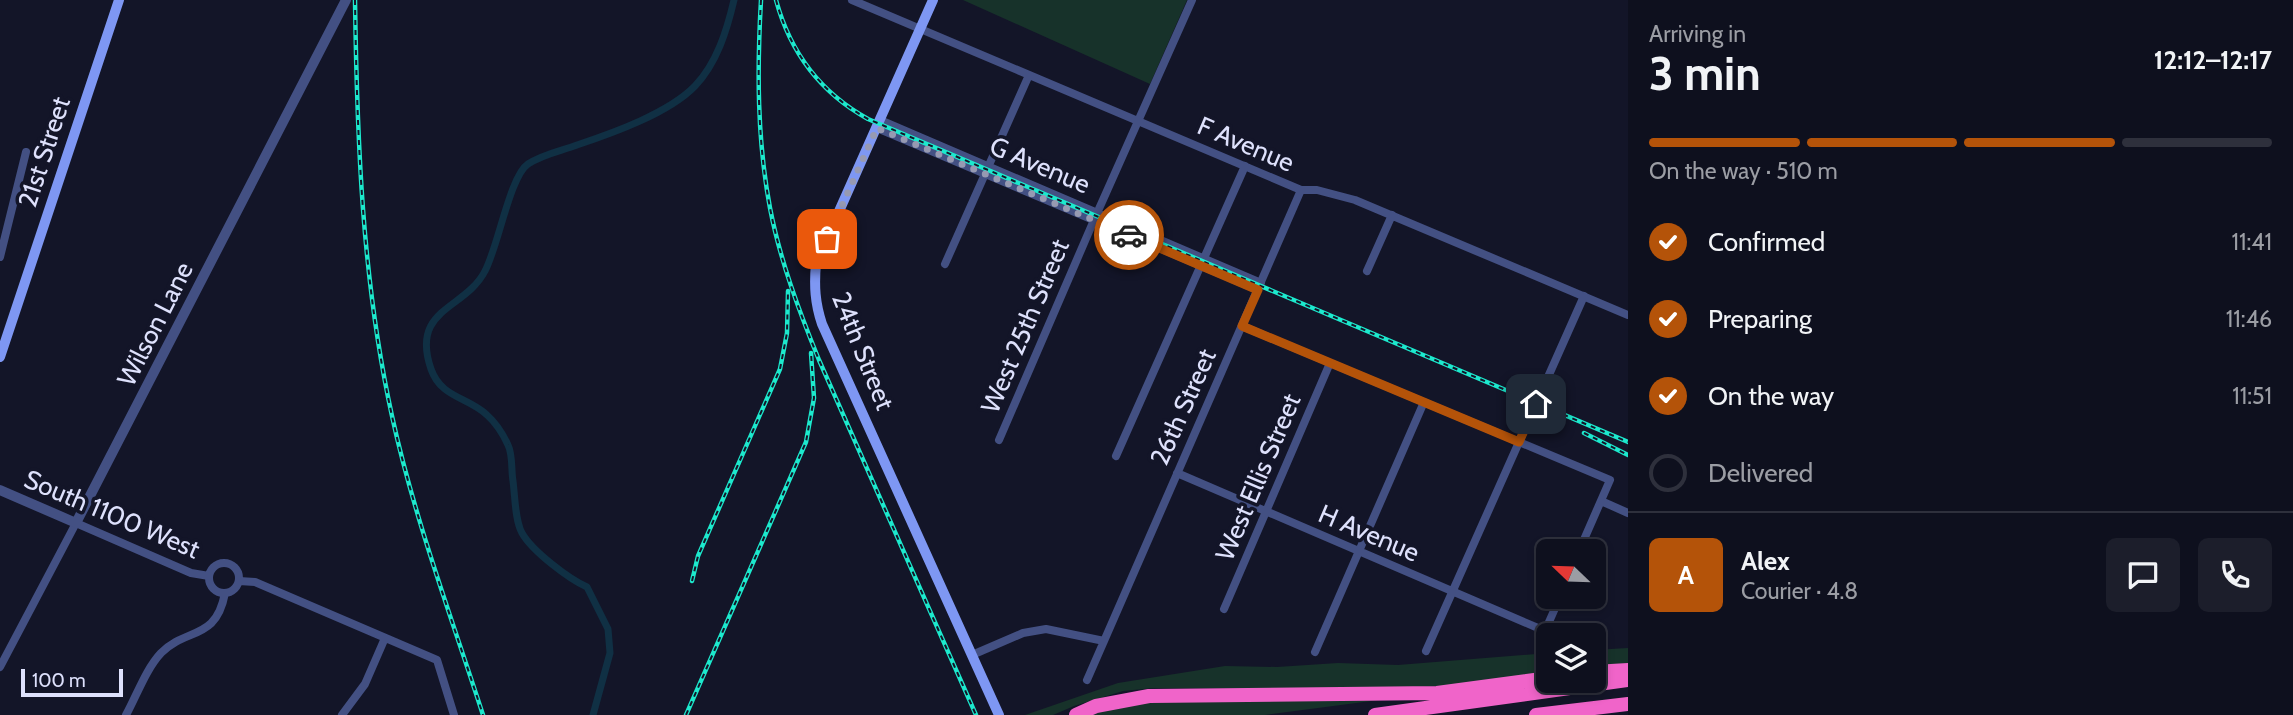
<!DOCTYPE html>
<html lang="en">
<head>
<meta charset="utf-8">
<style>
  :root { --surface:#0e101e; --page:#1c1e2b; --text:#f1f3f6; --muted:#9b9da4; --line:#2e303c; --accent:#b45309 }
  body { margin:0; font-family:Cabin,sans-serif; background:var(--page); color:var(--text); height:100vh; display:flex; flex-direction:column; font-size:26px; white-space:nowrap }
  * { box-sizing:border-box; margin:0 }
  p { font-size:23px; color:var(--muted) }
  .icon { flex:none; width:38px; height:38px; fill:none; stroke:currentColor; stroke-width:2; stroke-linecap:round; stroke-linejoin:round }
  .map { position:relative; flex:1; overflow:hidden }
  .drawer { display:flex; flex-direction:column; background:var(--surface); width:665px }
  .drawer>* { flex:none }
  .needle { width:46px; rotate:293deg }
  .fabs { position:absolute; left:1536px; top:539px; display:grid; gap:14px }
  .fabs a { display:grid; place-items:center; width:70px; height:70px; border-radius:10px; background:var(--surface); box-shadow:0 4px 10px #0003,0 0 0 2px var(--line); font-size:35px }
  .scale { position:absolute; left:21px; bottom:18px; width:102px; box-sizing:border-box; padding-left:7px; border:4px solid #dee1fc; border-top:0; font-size:19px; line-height:24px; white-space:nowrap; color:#dee1fc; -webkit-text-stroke:5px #131528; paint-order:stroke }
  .pin { position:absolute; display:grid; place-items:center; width:60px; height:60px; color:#fff; margin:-30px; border-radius:14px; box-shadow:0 4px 10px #0006 }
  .courier { position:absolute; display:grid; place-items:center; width:70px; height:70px; margin:-35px; border:5px solid #b45309; border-radius:50%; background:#fff; color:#222; box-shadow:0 2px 9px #0007 }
  .summary em { font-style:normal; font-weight:700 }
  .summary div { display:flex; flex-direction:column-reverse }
  .summary { display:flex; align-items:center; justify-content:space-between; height:119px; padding:0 21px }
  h1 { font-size:46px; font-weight:700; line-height:52px }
  .bar { display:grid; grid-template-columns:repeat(4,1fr); gap:10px 7px; align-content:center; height:84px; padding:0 21px }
  .bar i { height:9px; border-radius:5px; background:var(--line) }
  .bar .selected { background:var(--accent) }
  .bar p { grid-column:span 4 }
  .line { display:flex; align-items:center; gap:18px; padding:0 21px; border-top:2px solid var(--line) }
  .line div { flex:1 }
  .round { display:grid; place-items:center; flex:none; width:74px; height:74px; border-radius:10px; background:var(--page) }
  ol { padding:0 21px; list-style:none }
  li { display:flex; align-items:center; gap:21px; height:77px }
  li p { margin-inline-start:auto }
  li .icon { padding:7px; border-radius:50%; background:var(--accent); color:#fff; stroke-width:4 }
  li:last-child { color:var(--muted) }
  li i { width:38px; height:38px; border:4px solid var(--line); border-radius:50% }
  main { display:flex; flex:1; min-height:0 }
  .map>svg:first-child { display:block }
  .green { fill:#17322a }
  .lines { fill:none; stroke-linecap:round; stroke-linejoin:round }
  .canal { stroke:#103044; stroke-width:7 }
  .minor { stroke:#435083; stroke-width:8 }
  .tertiary { stroke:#435083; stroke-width:10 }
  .secondary { stroke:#7e97f3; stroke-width:10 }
  .motorway { stroke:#f064c9; stroke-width:14 }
  .rail-casing { stroke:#1ce9cd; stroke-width:4.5 }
  .rail { stroke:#131528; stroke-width:2; stroke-dasharray:5; stroke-linecap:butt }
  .done { stroke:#979ab2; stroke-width:7; stroke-dasharray:0 12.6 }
  .route { stroke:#b45309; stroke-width:9 }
  .labels { text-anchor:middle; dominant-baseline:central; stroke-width:7; stroke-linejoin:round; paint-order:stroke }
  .street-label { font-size:26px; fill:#dee1fc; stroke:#131528 }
</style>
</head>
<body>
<main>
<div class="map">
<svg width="1628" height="715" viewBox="0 0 1628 715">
  <rect width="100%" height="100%" fill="#131528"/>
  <path class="green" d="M 963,0 L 1187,0 L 1150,84 Z
    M 1628,648 L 1628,663 L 1594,668 L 1594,650 Z
    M 1549,653 L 1549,674 L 1446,686 L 1388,688 L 1154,688 L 1123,691 L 1074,706 L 1053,715 L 1025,715 L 1118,683 L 1225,666 L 1277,667 L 1338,663 L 1398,665 Z
    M 1402,697 L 1265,715 L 1083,715 L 1137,702 Z"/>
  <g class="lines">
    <path class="canal" d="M 593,715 L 610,653 L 608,629 L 587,587 C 569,579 532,551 522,533 C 515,521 515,496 513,481 C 511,470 513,455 508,445 C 503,434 496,423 487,415 C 468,397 441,398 431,369 C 410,308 465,310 485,271 C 498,247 510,176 528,164 C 543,154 561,151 577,145 C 613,133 669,113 695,86 C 717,63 727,30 734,0"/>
    <path class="minor" d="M 852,0 L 1301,190 L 1317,190 L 1355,200 L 1628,315
      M 880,120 L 1261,283
      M 877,128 L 1258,290
      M 0,257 L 26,152
      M 945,264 L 1029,75
      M 1367,271 L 1392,215
      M 1242,326 L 1610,480 L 1579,551
      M 999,440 L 1094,220 L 1192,0
      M 1116,456 L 1245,166
      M 1177,473 L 1545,631 L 1560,597
      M 1601,501 L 1628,513
      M209 578a15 15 0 1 1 30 0a15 15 0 1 1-30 0Z
      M 239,581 L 255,582 L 437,660 L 454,715
      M 1224,609 L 1330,363
      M 1426,651 L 1584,296
      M 1315,652 L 1424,402
      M 972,655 L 1023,633 L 1046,629 L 1104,641
      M 0,667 L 76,523 L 191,573 L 209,576
      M 1087,680 L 1301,190
      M 126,715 C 137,695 146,669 161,653 C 187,627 216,641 225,593
      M 342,715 L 365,684 L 385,638"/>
    <path class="tertiary" d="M 0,490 L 76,523 L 346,0"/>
    <path class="secondary" d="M 933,0 L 816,263 C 814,286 815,303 822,324 L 999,715
      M 0,357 L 119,0"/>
    <path class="motorway" d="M 1594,672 L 1628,670
      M 1076,715 L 1096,706 L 1149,696 L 1437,693 L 1549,678
      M 1375,715 L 1628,680
      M 1536,715 L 1628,704"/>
    <g class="rail-casing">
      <path id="rail" d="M 355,0 C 357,140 362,279 392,416 C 414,517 451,616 483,715
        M 761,0 C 757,70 757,139 770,208 C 780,260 799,311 819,360 L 976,715
        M 776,0 C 790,52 821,93 868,119 L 1628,442
        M 1584,433 L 1628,455
        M 692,581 L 698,556 L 780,369 L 787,333 L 788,291
        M 686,715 L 806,442 L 814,398 L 811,353"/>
    </g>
    <use href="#rail" class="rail"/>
  </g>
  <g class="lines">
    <path class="done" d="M 827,239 L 877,128 L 1129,235"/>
    <path class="route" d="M 1129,235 L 1258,290 L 1242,326 L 1519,442 L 1536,404"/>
  </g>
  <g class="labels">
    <g class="street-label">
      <text transform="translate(1246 144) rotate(23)">F Avenue</text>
      <text transform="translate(44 152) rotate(-72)">21st Street</text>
      <text transform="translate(1040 165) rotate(23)">G Avenue</text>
      <text transform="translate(155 324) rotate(-63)">Wilson Lane</text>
      <text transform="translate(1025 326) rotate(-67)">West 25th Street</text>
      <text transform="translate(863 351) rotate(68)">24th Street</text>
      <text transform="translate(1183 407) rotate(-66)">26th Street</text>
      <text transform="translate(1258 477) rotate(-67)">West Ellis Street</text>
      <text transform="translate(112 514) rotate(23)">South 1100 West</text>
      <text transform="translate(1369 533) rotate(23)">H Avenue</text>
    </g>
  </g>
</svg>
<div class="fabs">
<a><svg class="needle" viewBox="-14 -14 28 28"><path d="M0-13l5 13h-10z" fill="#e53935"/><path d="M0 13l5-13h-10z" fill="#9b9da4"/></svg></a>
<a><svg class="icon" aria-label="layers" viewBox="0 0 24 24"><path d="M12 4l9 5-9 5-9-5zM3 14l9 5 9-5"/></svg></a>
</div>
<div class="scale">100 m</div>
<div class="pin" style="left:827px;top:239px;background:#ea580c"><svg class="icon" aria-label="bag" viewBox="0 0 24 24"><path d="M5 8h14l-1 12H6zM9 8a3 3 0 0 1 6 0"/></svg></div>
<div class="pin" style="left:1536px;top:404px;background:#1f2937"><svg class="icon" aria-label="home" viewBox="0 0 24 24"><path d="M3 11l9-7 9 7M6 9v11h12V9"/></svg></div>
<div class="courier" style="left:1129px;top:235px"><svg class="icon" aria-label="car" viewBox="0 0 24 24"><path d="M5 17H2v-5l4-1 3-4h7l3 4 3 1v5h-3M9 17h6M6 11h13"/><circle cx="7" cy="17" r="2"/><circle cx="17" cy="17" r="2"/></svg></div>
</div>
<section class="drawer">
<div class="summary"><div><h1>3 min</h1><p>Arriving in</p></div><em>12:12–12:17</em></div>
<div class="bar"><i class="selected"></i><i class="selected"></i><i class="selected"></i><i></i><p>On the way · 510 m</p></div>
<ol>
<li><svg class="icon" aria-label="check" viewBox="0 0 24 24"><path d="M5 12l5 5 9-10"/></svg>Confirmed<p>11:41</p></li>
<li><svg class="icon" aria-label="check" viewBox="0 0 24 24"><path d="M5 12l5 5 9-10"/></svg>Preparing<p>11:46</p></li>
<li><svg class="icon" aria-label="check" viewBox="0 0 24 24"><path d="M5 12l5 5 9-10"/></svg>On the way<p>11:51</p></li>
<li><i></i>Delivered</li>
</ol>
<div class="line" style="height:126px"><b class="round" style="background:var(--accent);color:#fff">A</b><div><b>Alex</b><p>Courier · 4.8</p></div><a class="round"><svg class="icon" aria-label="chat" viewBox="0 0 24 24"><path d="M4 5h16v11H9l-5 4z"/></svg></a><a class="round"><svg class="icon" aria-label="phone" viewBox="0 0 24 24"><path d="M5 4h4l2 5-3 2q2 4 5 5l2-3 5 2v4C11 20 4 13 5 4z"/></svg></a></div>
</section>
</main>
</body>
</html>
